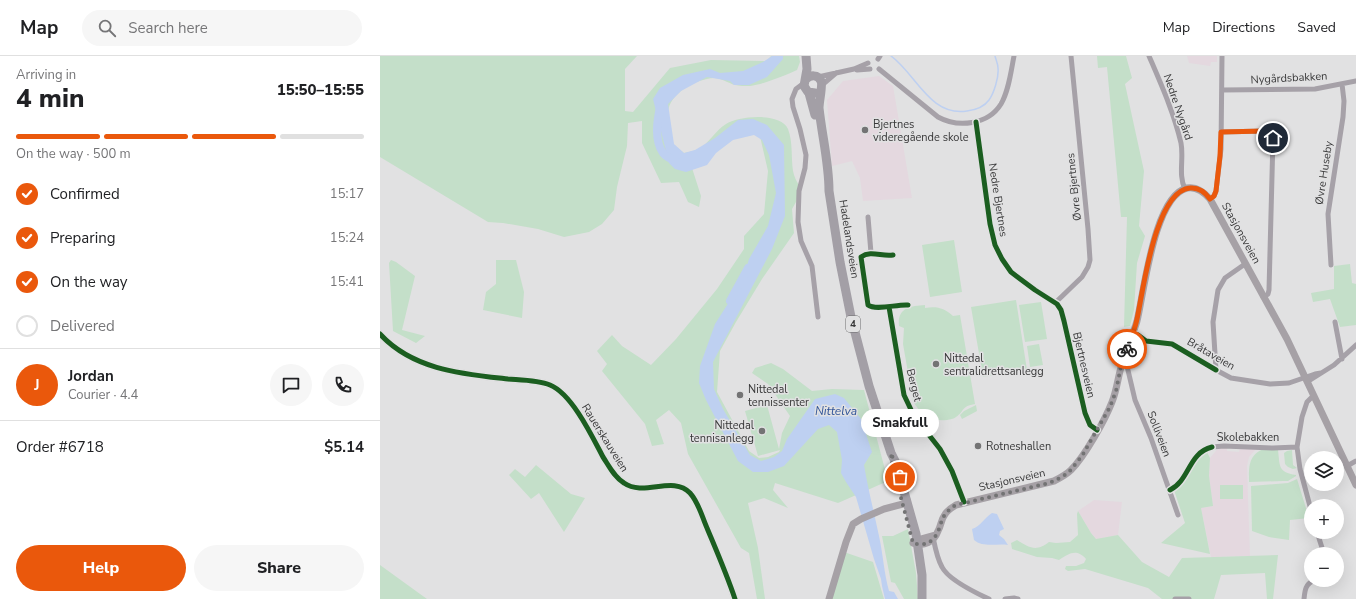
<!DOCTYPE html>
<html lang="en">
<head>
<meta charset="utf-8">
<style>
  :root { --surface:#fff; --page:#f6f6f6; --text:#202124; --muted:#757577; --line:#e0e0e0; --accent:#ea580c }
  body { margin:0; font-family:"Nunito Sans",sans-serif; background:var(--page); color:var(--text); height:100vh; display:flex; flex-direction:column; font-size:15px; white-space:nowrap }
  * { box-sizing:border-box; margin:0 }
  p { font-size:13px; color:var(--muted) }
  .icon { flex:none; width:22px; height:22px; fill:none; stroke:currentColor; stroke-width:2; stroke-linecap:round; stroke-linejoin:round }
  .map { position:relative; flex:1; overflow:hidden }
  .panel { display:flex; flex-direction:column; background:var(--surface); width:380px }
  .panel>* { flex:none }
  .fabs { position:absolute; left:924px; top:395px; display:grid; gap:8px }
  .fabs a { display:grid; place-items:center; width:40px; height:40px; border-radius:50%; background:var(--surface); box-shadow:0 4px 16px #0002; font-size:20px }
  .pin { position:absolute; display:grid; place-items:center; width:34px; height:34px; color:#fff; margin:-17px; border:2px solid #fff; border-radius:50%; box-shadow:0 1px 4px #0007 }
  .courier { position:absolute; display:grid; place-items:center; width:40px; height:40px; margin:-20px; border:3px solid #ea580c; border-radius:50%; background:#fff; color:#222; box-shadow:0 1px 5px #0007 }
  .bubble { position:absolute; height:28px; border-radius:14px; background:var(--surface); box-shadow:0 4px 16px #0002; font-size:13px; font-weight:800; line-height:28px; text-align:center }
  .overview em { font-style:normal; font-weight:800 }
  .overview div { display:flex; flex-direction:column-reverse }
  .overview { display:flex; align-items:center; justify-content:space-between; height:68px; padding:0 16px }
  h1 { font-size:26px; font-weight:800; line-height:30px }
  .bar { display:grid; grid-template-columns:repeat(4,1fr); gap:6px 4px; align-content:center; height:48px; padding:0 16px }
  .bar i { height:5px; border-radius:3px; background:var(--line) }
  .bar .on { background:var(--accent) }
  .bar p { grid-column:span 4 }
  .line { display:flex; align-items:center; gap:10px; padding:0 16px; border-top:1px solid var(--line) }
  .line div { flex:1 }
  .round { display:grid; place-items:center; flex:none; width:42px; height:42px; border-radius:21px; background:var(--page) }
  ol { padding:0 16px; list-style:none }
  li { display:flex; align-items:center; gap:12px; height:44px }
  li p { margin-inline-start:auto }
  li .icon { padding:4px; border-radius:50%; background:var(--accent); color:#fff; stroke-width:4 }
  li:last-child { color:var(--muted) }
  li i { width:22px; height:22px; border:2px solid var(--line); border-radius:50% }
  .cta { display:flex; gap:8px; margin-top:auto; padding:8px 16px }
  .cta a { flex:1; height:46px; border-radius:24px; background:var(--accent); color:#fff; font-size:16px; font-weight:800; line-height:46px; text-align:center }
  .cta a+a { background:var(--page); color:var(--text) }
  header { display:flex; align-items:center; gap:24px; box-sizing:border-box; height:56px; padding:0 20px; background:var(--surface); border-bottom:1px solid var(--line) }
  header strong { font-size:19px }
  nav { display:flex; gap:22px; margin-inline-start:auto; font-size:14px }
  .search { width:280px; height:36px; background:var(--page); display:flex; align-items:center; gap:10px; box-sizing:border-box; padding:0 14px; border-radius:22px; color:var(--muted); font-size:15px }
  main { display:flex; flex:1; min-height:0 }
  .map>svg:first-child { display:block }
  .education { fill:#e4d8df }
  .green { fill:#c4dfc9 }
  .water { fill:#bed0f1 }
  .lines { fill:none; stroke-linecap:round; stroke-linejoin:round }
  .stream { stroke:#bed0f1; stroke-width:1.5 }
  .river { stroke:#bed0f1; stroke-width:8 }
  .street { stroke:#a6a1a8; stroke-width:5 }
  .secondary { stroke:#a6a1a6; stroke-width:7 }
  .highway { stroke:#a39fa6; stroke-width:9 }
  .cycleway-casing { stroke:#e1e1e2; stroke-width:8 }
  .cycleway { stroke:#1b5e20; stroke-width:5 }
  .done { stroke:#737374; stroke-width:4; stroke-dasharray:0 7.2 }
  .route { stroke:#ea580c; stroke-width:5 }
  .poi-dot { fill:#737374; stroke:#e1e1e2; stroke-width:1.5 }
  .labels { text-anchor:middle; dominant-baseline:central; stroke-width:3; stroke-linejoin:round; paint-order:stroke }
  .shield { fill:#e1e1e2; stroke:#6b6b6c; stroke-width:1 }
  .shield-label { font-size:10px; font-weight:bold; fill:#383839 }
  .street-label { font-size:11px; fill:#383839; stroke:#e1e1e2 }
  .poi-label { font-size:11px; fill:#383839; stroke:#e1e1e2; text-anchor:start }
  .water-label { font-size:12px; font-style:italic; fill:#325599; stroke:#e1e1e2 }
</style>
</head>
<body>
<header>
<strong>Map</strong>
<div class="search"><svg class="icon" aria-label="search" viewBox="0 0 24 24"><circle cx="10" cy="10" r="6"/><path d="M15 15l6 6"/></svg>Search here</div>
<nav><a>Map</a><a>Directions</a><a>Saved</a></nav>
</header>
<main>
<section class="panel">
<div class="overview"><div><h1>4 min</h1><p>Arriving in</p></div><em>15:50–15:55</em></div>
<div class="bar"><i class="on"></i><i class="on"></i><i class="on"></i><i></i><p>On the way · 500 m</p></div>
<ol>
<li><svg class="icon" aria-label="check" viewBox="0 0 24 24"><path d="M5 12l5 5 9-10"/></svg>Confirmed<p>15:17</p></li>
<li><svg class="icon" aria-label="check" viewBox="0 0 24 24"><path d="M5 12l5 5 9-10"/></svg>Preparing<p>15:24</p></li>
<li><svg class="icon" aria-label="check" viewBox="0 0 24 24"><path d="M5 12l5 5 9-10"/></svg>On the way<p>15:41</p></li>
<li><i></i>Delivered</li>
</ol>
<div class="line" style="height:72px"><b class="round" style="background:var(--accent);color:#fff">J</b><div><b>Jordan</b><p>Courier · 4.4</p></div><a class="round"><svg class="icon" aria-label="chat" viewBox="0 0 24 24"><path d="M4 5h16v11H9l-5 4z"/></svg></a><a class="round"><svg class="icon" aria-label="phone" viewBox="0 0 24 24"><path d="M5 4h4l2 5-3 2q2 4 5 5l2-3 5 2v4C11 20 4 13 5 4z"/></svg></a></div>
<div class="line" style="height:52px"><div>Order #6718</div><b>$5.14</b></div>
<div class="cta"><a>Help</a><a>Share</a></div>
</section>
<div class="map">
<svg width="976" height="543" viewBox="0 0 976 543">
  <rect width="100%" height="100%" fill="#e1e1e2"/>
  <path class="education" d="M 807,0 L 837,0 L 837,6 L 831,6 L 830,10 L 809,7 Z
    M 499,20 L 513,30 L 532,142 L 483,145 L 480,122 L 472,105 L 452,110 L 447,44 L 463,25 Z
    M 839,391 L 847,391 L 847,395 L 859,396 L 860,392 L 876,393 L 869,401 L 867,410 L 870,500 L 831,501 L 821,452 L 833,450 L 829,420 L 830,402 Z
    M 714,444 L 742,446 L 738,479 L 716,483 L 711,477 L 698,455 Z"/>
  <path class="green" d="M 0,0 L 257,0 L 245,13 L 245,55 L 253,56 L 290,12 L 331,4 L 387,5 L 391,0 L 419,0 L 420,6 L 417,14 C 406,19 382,29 370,30 C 365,30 359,30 355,29 C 348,27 341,22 334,22 C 316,23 289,37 288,57 C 288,67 291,78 292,88 L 304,97 C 309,96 314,95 319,93 C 329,87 336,74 346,68 C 358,60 401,56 408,73 C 413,86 411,101 413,115 C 414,121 417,126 420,131 L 416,146 L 412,153 L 414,177 L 382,223 L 356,266 L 340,295 L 337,336 L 369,395 L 379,402 L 388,401 L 399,396 L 400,394 L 378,400 L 365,355 L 387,349 L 399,393 L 402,377 L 410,360 L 388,328 L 372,317 L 375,312 L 391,307 L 403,313 L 432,335 L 452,333 L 484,334 L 508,425 L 458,447 L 395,427 L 393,434 L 408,452 L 384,442 L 368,447 L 378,492 L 385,543 L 377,543 L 369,497 L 361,492 L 308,398 L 301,367 L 289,354 L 276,364 L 284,388 L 272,390 L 265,368 L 222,315 L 227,308 L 217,295 L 232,279 L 242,290 L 271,309 L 296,283 L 337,233 L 364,193 L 364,180 L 384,158 L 388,115 L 379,76 L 357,74 L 312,112 L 321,140 L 319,151 L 308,146 L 299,126 L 281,127 L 262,87 L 262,65 L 248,67 L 247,90 L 237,131 L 234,154 L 222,168 L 209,176 L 184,181 L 158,173 L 123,167 L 108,166 L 0,101 Z
    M 717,0 L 746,0 L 752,22 L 745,28 L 764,115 L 759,170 L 765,180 L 757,207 L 754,254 L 750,270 L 744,271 L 747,161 L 741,161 L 727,11 L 718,12 Z
    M 574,184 L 582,236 L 550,241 L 542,189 Z
    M 11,204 L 16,206 L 35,220 L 22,274 L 45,280 L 36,287 L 13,275 L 9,207 Z
    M 116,204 L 136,204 L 144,236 L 142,262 L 103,254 L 106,236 L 116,228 Z
    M 970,208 L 972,227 L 976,228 L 976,269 L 960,271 L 950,243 L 933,246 L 931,237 L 954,233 L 954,210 Z
    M 636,244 L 647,314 L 603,321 L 591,251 Z
    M 661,246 L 667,283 L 645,286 L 639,249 Z
    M 545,249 L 545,252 C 557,250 564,252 573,260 L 580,259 L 595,348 C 581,350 585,355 576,361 C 574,363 570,363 567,364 C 552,366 540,358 533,345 L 523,288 L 524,272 L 519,270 C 517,252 530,250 545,249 Z
    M 659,288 L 663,309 L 650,311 L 647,290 Z
    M 596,349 L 597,355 L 582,363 L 580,359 L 584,355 Z
    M 883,393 L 898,394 C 900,411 898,416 916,419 L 916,420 L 908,425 L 903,425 L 869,426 C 869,411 868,400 883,393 Z
    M 912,394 L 913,409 L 917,412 L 913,413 L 908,411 L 905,408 L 904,397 L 907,395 Z
    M 827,396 L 830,402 L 829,420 L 833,450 L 821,452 L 830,498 L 781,487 L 805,467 L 794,434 L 805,424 L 820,401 Z
    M 156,409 L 191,438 L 205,442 L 184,476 L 159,437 L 151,443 L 129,419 L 135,413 L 145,421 Z
    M 917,423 L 929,462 L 910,464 L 909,484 L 889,481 L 872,475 L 871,430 L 908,427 Z
    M 840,429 L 863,429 L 863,443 L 840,443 Z
    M 698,455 L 711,477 L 716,483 L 738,479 L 762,506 L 789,521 L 802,502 L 898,499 L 893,543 L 887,543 L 885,517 L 841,519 L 834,543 L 782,543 L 768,532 L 705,513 L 688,515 L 685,513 L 686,510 L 696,510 L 704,507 L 706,503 C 696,492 689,498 679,504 L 672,502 L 657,501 L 632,493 L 631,487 L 637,484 C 650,492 656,496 669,486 L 676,487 L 690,486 L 698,479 L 697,458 Z
    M 528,473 L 536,517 L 538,543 L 524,543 L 515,527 L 511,526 L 502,480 L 513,480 Z
    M 464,496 L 493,506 L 504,543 L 450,543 Z
    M 0,509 L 47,543 L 0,543 Z"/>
  <path class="water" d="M 392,0 L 403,0 L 403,3 L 387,21 L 369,29 L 354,29 L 350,25 L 327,21 L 301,35 L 288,48 L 294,88 L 304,97 L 315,94 L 335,82 L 358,64 L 373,63 L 387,69 L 404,89 L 405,160 L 392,193 L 333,306 L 334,333 L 343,353 L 370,399 L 381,405 L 394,401 L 402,395 L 407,383 L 435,343 L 455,338 L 464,342 L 481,363 L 492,396 L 484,409 C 488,433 494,456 499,480 C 503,498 504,517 509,535 L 514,536 L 518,543 L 505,543 L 502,530 L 501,523 L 494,503 L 476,441 L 466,426 L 461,417 L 462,404 L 457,376 L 449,369 L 438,373 L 404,410 L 388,416 L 373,416 L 358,405 L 326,344 L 319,327 L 320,310 L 335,268 L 363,224 L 369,203 L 388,170 L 396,137 L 389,99 L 382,84 L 374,79 L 353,84 L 336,97 L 327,109 L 306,116 L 295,113 L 289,107 L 273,43 L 280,32 L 303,19 L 330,13 L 340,17 L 363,15 L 383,6 Z
    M 612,457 L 617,458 L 624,473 L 620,475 L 619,479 L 624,483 L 628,489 C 618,487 603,492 594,484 L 592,473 C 601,470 604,462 612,457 Z"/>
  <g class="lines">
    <path class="stream" d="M 511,0 C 536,18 550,61 587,55 C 595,54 604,51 609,44 C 614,37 619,21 618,12 C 618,8 616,4 615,0"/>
    <path class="river" d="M 280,51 C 277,65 274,84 283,97 C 286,101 293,104 297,106
      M 350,245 L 368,212"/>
    <path class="street" d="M 769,0 C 781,28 794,57 801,87 C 804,102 798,119 805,133
      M 498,3 L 500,0
      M 499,13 L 558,61 C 578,72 608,69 621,48 C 629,34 631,15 634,0
      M 477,14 L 490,13
      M 438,21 L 474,13 L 488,7
      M 424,27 L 416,33 L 412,43 L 413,51 L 420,73 L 426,99 L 425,112 L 419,135 L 418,166 L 421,185 L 432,210 L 438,261
      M 442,29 L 456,17
      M 842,34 L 935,33 L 976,25
      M 596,66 L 610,168 L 615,189 L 622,203 L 631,216 L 655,234 L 677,248 L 681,254 L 684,265 L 705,357 L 710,369 L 717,374
      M 841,76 L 884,75 L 890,77 L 893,82 L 889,234 L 888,238 L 883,241
      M 830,143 L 834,140 L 836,135 L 841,93 L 842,0
      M 488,161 L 491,197
      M 513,199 C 502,201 491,194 481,201 L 488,249 L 490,251 L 509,251 L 524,339 L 534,360 L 560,393 L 572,415 L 584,446
      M 865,208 L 845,222 L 838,234 L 833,266 L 836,314 L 851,322 L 890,328 L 909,327 L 935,318 L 941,317
      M 951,209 L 948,158 L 963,61 L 964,45 L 962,28
      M 675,247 L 702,221 L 708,211 L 710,204 L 708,173 L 691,0
      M 955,266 L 962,303
      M 742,306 L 747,310 L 755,344 L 771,382 L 798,459
      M 927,326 L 954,309 L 976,289
      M 832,391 L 844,390 L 893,392 L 917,391
      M 967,410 L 976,405
      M 931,454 L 920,413 L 917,391 L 922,361 L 927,346 L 933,340
      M 937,476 L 944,498
      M 553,481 C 555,491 557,502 562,511 C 568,523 596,537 609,543
      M 625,543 L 634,542 L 638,543
      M 795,543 L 809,543
      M 924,543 C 925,534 925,529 934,524"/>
    <path class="secondary" d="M 0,278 C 33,314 83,318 128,323 C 141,324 158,324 170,329 C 192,338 212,380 223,401 C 229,410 234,421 244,427 C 264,441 293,419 310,437 C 319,447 322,461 327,472 C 337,496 347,519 355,543
      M 533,487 C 544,491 554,486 558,475 C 561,470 561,464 564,460 C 566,455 571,452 576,449 L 674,425 C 680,422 686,419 691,414 C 705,400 725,364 732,346 C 737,334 738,320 742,308 C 746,293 753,279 757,265 C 764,237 774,140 807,132 C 817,130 824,136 830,143 L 907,283 L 976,429
      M 533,487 L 537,484 L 555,479
      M 449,543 L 466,486 L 473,468 L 481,463 L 504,453 L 523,448 L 527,444"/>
    <path class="highway" d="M 426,0 L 427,13 L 424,30 L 428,36 L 435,37
      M 426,23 C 430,19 438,18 441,25 C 443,29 439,45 439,52 C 442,80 449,107 449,135 L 460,206 L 471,261 L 489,330 L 511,397 L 516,407 L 536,478 L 542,519 L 542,543
      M 429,37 L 435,59"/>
    <g class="cycleway-casing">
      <path id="cycleway" d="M 596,66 L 610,168 L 615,189 L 622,203 L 631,216 L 655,234 L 677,248 L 681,254 L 684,265 L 705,357 L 710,369 L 717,374
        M 513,199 C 502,201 491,194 481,201 L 488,249 C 496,255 517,248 528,249
        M 509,251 L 524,339 L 534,360 L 560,393 L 572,415 L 584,446
        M 0,278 C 33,314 83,318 128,323 C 141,324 158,324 170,329 C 192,338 212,380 223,401 C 229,410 234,421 244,427 C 264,441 293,419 310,437 C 319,447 322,461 327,472 C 337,496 347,519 355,543
        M 753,278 L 758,279 L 766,285 L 792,288 L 836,314
        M 790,434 C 810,424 808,397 832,391"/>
    </g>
    <use href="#cycleway" class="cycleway"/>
  </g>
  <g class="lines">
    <path class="done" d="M 520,421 L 511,397 L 512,408 L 533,487 C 544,491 554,486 558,475 C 561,470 561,464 564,460 C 567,455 571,452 576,449 L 669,427 L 682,421 L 689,416 L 702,400 L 730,351 L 736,335 L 741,310 L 747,293"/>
    <path class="route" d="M 747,293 C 751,283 755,273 757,263 C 763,236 775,135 810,132 C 819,131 825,136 830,143 L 834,140 L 836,135 L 840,100 L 841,76 L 884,75 L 890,77 L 893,82"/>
  </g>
  <g class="poi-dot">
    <circle cx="485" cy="74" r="4"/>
    <circle cx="556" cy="308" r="4"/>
    <circle cx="360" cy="339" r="4"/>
    <circle cx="382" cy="375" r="4"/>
    <circle cx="598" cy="390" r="4"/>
  </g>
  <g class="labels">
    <rect class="shield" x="466" y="260" width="14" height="16" rx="3"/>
    <g class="shield-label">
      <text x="473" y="268">4</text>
    </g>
    <g class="street-label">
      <text transform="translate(909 22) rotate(-3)">Nygårdsbakken</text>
      <text transform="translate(798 51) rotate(71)">Nedre Nygård</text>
      <text transform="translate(944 117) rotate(-81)">Øvre Huseby</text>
      <text transform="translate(694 131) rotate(-96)">Øvre Bjertnes</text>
      <text transform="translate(618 144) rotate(81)">Nedre Bjertnes</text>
      <text transform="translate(861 177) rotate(61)">Stasjonsveien</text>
      <text transform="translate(469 183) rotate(81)">Hadelandsveien</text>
      <text transform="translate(831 298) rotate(30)">Bråtaveien</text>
      <text transform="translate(704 309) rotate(77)">Bjertnesveien</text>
      <text transform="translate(534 329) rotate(76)">Berget</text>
      <text transform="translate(779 378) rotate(69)">Solliveien</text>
      <text x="868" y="381">Skolebakken</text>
      <text transform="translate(225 382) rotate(58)">Rauerskauveien</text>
      <text transform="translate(632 424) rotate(-13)">Stasjonsveien</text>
    </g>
    <g class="poi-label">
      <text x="493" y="68">Bjertnes<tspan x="493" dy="13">videregående skole</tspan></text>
      <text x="564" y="302">Nittedal<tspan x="564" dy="13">sentralidrettsanlegg</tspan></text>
      <text x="368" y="333">Nittedal<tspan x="368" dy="13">tennissenter</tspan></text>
      <text x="374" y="369" text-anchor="end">Nittedal<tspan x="374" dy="13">tennisanlegg</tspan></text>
      <text x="606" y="390">Rotneshallen</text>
    </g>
    <g class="water-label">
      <text x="456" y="355">Nittelva</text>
    </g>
  </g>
</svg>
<div class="fabs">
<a><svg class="icon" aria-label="layers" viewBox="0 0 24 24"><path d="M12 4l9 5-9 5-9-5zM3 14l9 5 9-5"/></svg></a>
<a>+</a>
<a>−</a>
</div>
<div class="pin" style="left:520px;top:421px;background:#ea580c"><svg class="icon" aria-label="bag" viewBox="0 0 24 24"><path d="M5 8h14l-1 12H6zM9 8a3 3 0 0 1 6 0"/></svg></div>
<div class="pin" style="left:893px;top:82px;background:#1f2937"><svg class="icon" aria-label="home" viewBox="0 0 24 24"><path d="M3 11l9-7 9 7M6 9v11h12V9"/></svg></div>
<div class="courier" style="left:747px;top:293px"><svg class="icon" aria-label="bike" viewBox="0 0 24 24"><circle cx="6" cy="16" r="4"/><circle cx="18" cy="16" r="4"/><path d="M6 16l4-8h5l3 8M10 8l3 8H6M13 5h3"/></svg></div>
<div class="bubble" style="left:481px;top:353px;width:78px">Smakfull</div>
</div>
</main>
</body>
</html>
